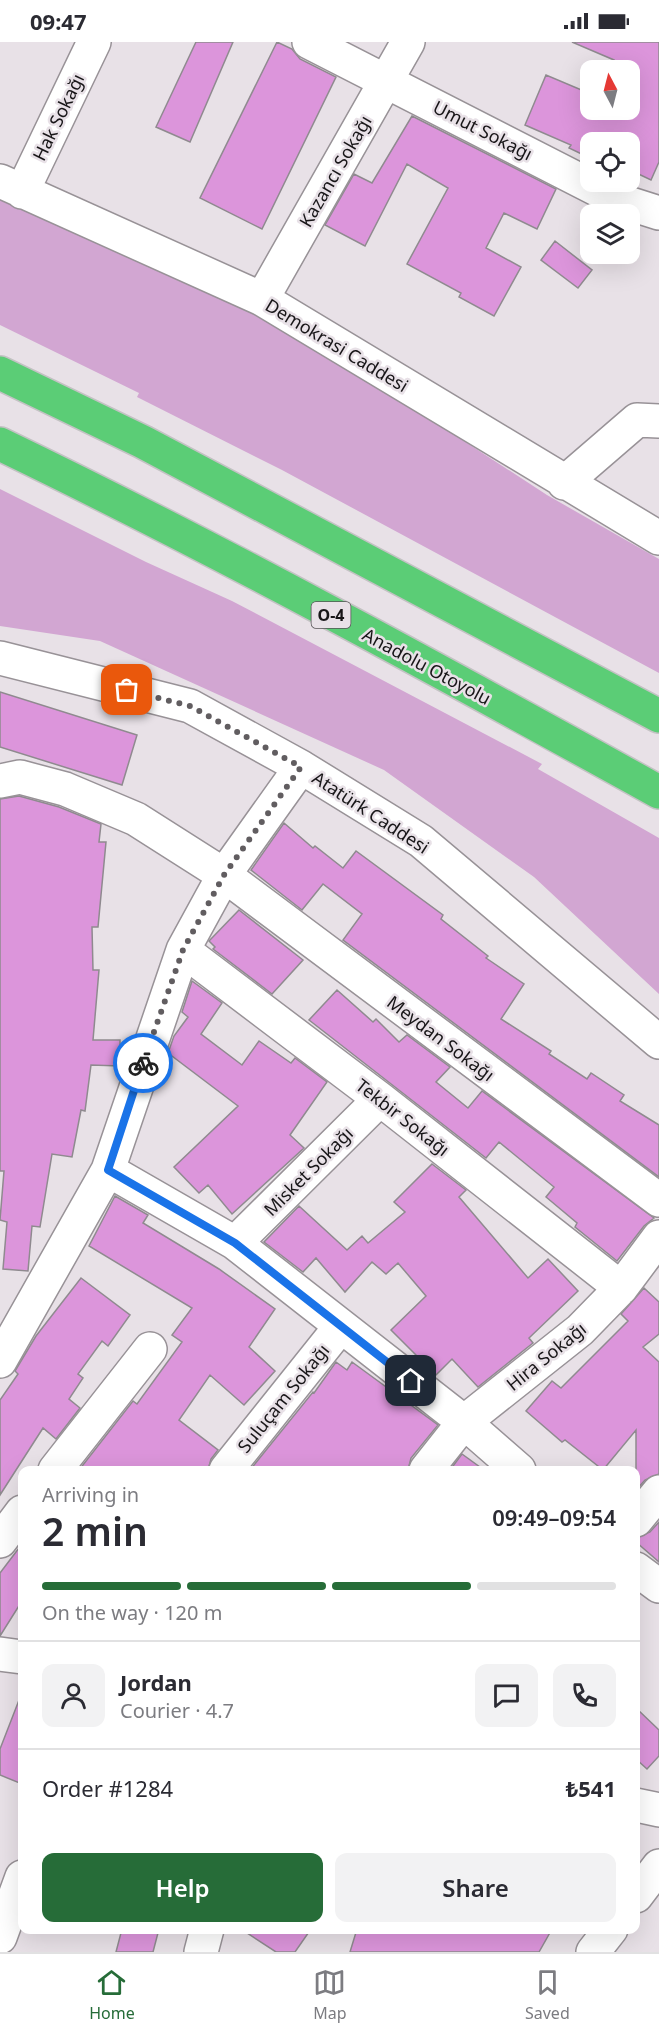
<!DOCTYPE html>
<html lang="en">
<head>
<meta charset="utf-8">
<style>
  :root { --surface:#fff; --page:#f2f2f3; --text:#2b2b33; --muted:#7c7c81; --line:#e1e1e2; --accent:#266c38 }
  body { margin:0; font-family:"Noto Sans",sans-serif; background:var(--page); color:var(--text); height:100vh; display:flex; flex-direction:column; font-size:22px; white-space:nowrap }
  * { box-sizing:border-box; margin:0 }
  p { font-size:20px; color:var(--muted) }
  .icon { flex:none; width:33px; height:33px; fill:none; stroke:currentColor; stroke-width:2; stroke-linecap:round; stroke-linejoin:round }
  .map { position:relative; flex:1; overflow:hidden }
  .drawer { position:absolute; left:18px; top:1424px; width:622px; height:468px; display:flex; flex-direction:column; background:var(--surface); border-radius:12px; box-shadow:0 6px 24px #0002 }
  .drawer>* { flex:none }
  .needle { width:39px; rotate:353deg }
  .tools { position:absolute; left:580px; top:18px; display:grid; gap:12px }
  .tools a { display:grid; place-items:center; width:60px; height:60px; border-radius:12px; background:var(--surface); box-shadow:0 6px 24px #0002; font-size:30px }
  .pin { position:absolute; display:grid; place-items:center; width:51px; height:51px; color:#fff; margin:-26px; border-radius:12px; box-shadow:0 3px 9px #0006 }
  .courier { position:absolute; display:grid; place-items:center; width:60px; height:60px; margin:-30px; border:4px solid #1a73e8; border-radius:50%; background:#fff; color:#222; box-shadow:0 2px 8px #0007 }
  .overview em { font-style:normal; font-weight:600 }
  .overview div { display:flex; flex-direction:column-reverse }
  .overview { display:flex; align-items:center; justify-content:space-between; height:102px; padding:0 24px }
  h1 { font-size:39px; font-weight:600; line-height:45px }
  .bar { display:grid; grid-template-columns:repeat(4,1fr); gap:9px 6px; align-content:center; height:72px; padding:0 24px }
  .bar i { height:8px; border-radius:4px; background:var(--line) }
  .bar .on { background:var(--accent) }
  .bar p { grid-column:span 4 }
  .line { display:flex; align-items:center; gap:15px; padding:0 24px; border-top:2px solid var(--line) }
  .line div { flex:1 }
  .round { display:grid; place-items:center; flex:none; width:63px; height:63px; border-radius:12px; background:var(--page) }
  .cta { display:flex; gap:12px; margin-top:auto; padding:12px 24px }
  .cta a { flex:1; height:69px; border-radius:12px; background:var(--accent); color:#fff; font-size:24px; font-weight:600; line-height:69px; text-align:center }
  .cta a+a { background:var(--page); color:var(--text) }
  .status { display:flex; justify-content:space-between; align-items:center; height:42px; padding:0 30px; background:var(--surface); direction:ltr }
  .status svg { height:16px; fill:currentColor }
  .dock { display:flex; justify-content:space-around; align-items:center; height:84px; border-top:2px solid var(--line); background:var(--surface); font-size:16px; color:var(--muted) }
  .dock a { display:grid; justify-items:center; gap:3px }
  .dock .on { color:var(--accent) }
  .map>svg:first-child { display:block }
  .green { fill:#d2a6d2 }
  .building { fill:#dc95db; stroke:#8f8a8f; stroke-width:1.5 }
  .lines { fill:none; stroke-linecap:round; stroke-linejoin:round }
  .minor-casing { stroke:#989297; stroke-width:36 }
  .highway-casing { stroke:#c3c2c3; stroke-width:36 }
  .minor { stroke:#fff; stroke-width:33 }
  .highway { stroke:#5bcd76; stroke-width:33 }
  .done { stroke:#615d60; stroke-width:6; stroke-dasharray:0 10.8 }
  .route { stroke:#1a73e8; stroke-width:8 }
  .labels { text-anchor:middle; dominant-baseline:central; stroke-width:5; stroke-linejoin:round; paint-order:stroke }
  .shield { fill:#e8e1e7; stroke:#565356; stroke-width:1.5 }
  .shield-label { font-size:16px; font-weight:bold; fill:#181618 }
  .street-label { font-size:18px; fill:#181618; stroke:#e8e1e7 }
</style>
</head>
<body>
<div class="status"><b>09:47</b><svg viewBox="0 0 49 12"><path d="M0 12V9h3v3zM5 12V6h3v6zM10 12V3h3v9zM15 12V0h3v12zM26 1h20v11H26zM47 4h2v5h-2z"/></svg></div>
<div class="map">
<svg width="659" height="1910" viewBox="0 0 659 1910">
  <rect width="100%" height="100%" fill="#e8e1e7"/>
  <path class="green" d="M 0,154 L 295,289 L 547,453 L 659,517 L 659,631 L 282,428 L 137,355 L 139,351 L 0,283 Z
    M 0,447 L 146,520 L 232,559 L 542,722 L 538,727 L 659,796 L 659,952 L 534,835 L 384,728 L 100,599 L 0,584 Z"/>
  <path class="building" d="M 196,0 L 233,0 L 190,100 L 156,85 Z
    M 277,0 L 292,7 L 300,17 L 336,35 L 262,187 L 200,156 Z
    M 572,0 L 659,0 L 659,120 L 651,138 L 630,128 L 630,100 L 591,100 L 590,116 L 569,106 L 571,103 L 525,83 L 546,33 L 591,52 L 591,68 L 630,68 L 630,28 L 609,28 L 614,18 Z
    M 412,74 L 556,147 L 537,187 L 504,171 L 486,206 L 521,225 L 494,274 L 459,255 L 461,251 L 407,222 L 448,146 L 407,122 L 365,204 L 325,183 L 354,132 L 372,141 Z
    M 555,199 L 592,228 L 578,246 L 541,218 Z
    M 0,650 L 137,693 L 122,743 L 0,705 Z
    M 19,754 L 59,765 L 101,782 L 99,800 L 106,800 L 98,885 L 92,885 L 93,928 L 99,928 L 93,998 L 120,998 L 120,1024 L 91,1023 L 85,1069 L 81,1068 L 72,1115 L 52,1112 L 40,1185 L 32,1184 L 28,1229 L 3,1227 L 7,1180 L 0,1178 L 4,1129 L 0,1129 L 0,757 Z
    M 284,781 L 313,806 L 315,804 L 343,826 L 356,809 L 443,873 L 441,877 L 488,914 L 486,916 L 524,942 L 501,977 L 551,1009 L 549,1012 L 587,1037 L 591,1031 L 624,1053 L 620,1059 L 659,1083 L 659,1135 L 343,898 L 362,872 L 323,842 L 302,868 L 251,828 Z
    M 239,868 L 303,918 L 272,952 L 213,907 L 215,905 L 209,899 Z
    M 192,939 L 222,961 L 201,992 L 242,1023 L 259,999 L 291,1021 L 295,1016 L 327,1040 L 290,1093 L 304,1106 L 232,1172 L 208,1143 L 199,1151 L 174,1125 L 238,1064 L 168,1011 L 174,994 L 188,975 L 182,970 Z
    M 337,948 L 373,980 L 376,977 L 399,1000 L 407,993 L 450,1025 L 436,1040 L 468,1066 L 482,1049 L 654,1176 L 644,1184 L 617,1219 L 575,1185 L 577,1181 L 546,1155 L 554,1145 L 499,1100 L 486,1116 L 309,978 Z
    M 432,1122 L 466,1148 L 459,1155 L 528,1236 L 548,1217 L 578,1249 L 529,1296 L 533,1301 L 478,1345 L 452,1317 L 436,1333 L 391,1288 L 426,1254 L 398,1221 L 386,1232 L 372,1220 L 345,1250 L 316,1216 L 303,1230 L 264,1200 L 299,1164 L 347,1208 L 362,1194 L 368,1201 L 405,1170 L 394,1160 Z
    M 115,1154 L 148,1173 L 143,1181 L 219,1227 L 275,1267 L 249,1305 L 275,1329 L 244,1363 L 210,1333 L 179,1378 L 218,1408 L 211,1417 L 208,1428 L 79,1428 L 133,1359 L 137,1362 L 182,1300 L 172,1293 L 192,1266 L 89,1204 Z
    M 81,1236 L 130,1273 L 108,1304 L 102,1299 L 78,1332 L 83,1336 L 69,1357 L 80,1366 L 56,1397 L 43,1386 L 0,1453 L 0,1358 L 18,1332 L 15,1329 L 36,1294 Z
    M 644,1246 L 659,1260 L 659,1292 L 643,1305 L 659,1320 L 659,1432 L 645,1438 L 636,1448 L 636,1388 L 603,1428 L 565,1398 L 562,1400 L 526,1369 L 552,1339 L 561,1346 L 628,1279 L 621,1272 Z
    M 336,1320 L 347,1328 L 352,1320 L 438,1383 L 411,1416 L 408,1428 L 250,1428 L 313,1350 L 314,1351 Z
    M 462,1412 L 484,1428 L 450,1428 Z
    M 659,1480 L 659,1520 L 636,1500 L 636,1496 L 650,1490 Z
    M 22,1502 L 22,1559 L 0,1594 L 0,1531 Z
    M 21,1653 L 22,1653 L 22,1742 L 0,1733 L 0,1707 Z
    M 636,1666 L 659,1688 L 659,1714 L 647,1727 L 636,1717 Z
    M 122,1887 L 159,1887 L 153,1910 L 116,1910 Z
    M 241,1887 L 311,1887 L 295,1910 L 276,1910 Z
    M 357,1887 L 552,1887 L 539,1910 L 350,1910 Z"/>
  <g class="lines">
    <g class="minor-casing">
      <path id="minor" d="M 309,0 L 618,158 L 659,171
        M 0,139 L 262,257 L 659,496
        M 22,150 L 94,0
        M 262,257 L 408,0
        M 564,441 L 637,378 L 659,379
        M 0,616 L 190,664 L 301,725 L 421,799 L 659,1000
        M 0,739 L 20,735 L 65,747 L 136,777 L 224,833 L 659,1158
        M 183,908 L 380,1057 L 621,1246
        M 108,1128 L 235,1201 L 464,1380 L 519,1428
        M 235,1201 L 380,1057
        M 0,1319 L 108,1128 L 183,908 L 224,833 L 301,725
        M 55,1428 L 150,1307
        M 226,1428 L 341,1284
        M 426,1428 L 464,1380 L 580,1288 L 621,1246 L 659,1195
        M 636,1478 L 659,1450
        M 0,1499 L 22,1470
        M 636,1527 L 659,1544
        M 0,1612 L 22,1615
        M 636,1763 L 659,1768
        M 636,1854 L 659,1824
        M 0,1895 L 22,1835
        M 201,1910 L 207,1887
        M 593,1910 L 611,1887"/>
    </g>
    <g class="highway-casing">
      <path id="highway" d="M 0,331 L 143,400 L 659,674
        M 0,402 C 224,510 442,630 659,750"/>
    </g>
    <use href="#minor" class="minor"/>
    <use href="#highway" class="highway"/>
  </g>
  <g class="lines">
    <path class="done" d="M 127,648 L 190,664 L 301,725 L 224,833 L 183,908 L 143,1021"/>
    <path class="route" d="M 143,1021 L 108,1128 L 235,1201 L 411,1339"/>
  </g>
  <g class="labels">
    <rect class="shield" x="311.5" y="560" width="39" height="26" rx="4.5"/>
    <g class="shield-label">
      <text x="331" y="573">O-4</text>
    </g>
    <g class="street-label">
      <text transform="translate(58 75) rotate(-64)">Hak Sokağı</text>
      <text transform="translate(483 88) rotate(27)">Umut Sokağı</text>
      <text transform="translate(335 129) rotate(-60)">Kazancı Sokağı</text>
      <text transform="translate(337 303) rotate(31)">Demokrasi Caddesi</text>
      <text transform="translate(427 624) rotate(28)">Anadolu Otoyolu</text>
      <text transform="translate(371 770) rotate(33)">Atatürk Caddesi</text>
      <text transform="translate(441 996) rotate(37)">Meydan Sokağı</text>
      <text transform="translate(403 1075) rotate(38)">Tekbir Sokağı</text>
      <text transform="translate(308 1129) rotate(-45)">Misket Sokağı</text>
      <text transform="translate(546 1314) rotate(-39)">Hira Sokağı</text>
      <text transform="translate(283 1356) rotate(-51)">Suluçam Sokağı</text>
    </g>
  </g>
</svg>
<div class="tools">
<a><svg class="needle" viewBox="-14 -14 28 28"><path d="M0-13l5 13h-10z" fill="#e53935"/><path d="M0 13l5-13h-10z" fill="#7c7c81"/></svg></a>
<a><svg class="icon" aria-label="locate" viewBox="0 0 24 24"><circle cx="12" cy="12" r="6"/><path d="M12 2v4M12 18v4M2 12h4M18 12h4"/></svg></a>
<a><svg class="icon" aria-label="layers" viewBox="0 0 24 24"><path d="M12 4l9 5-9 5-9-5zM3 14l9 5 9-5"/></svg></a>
</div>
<div class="pin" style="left:127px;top:648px;background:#ea580c"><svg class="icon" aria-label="bag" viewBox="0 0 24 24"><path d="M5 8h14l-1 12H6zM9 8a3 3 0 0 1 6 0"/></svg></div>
<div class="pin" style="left:411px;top:1339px;background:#1f2937"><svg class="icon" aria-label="home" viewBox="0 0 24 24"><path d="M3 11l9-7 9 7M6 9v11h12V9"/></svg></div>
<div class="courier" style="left:143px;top:1021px"><svg class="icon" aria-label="bike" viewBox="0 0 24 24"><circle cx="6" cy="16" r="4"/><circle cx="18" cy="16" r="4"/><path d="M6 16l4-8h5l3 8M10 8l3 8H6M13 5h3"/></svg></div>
<section class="drawer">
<div class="overview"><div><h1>2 min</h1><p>Arriving in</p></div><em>09:49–09:54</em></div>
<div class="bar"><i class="on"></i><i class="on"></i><i class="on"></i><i></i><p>On the way · 120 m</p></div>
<div class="line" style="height:108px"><a class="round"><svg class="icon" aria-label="person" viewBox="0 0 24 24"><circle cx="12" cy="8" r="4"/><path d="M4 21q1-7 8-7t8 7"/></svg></a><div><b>Jordan</b><p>Courier · 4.7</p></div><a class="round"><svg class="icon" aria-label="chat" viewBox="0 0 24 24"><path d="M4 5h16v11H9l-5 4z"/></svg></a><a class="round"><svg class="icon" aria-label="phone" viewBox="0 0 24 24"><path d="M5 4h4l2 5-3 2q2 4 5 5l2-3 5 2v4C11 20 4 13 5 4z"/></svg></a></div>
<div class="line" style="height:78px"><div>Order #1284</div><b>₺541</b></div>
<div class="cta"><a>Help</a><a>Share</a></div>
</section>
</div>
<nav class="dock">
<a class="on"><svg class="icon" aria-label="home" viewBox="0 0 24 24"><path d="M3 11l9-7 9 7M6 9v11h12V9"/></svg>Home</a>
<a><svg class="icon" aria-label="map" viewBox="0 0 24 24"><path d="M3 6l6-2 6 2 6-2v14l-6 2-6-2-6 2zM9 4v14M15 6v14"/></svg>Map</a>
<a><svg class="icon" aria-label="saved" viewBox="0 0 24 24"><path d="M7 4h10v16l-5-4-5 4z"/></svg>Saved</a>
</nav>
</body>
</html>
